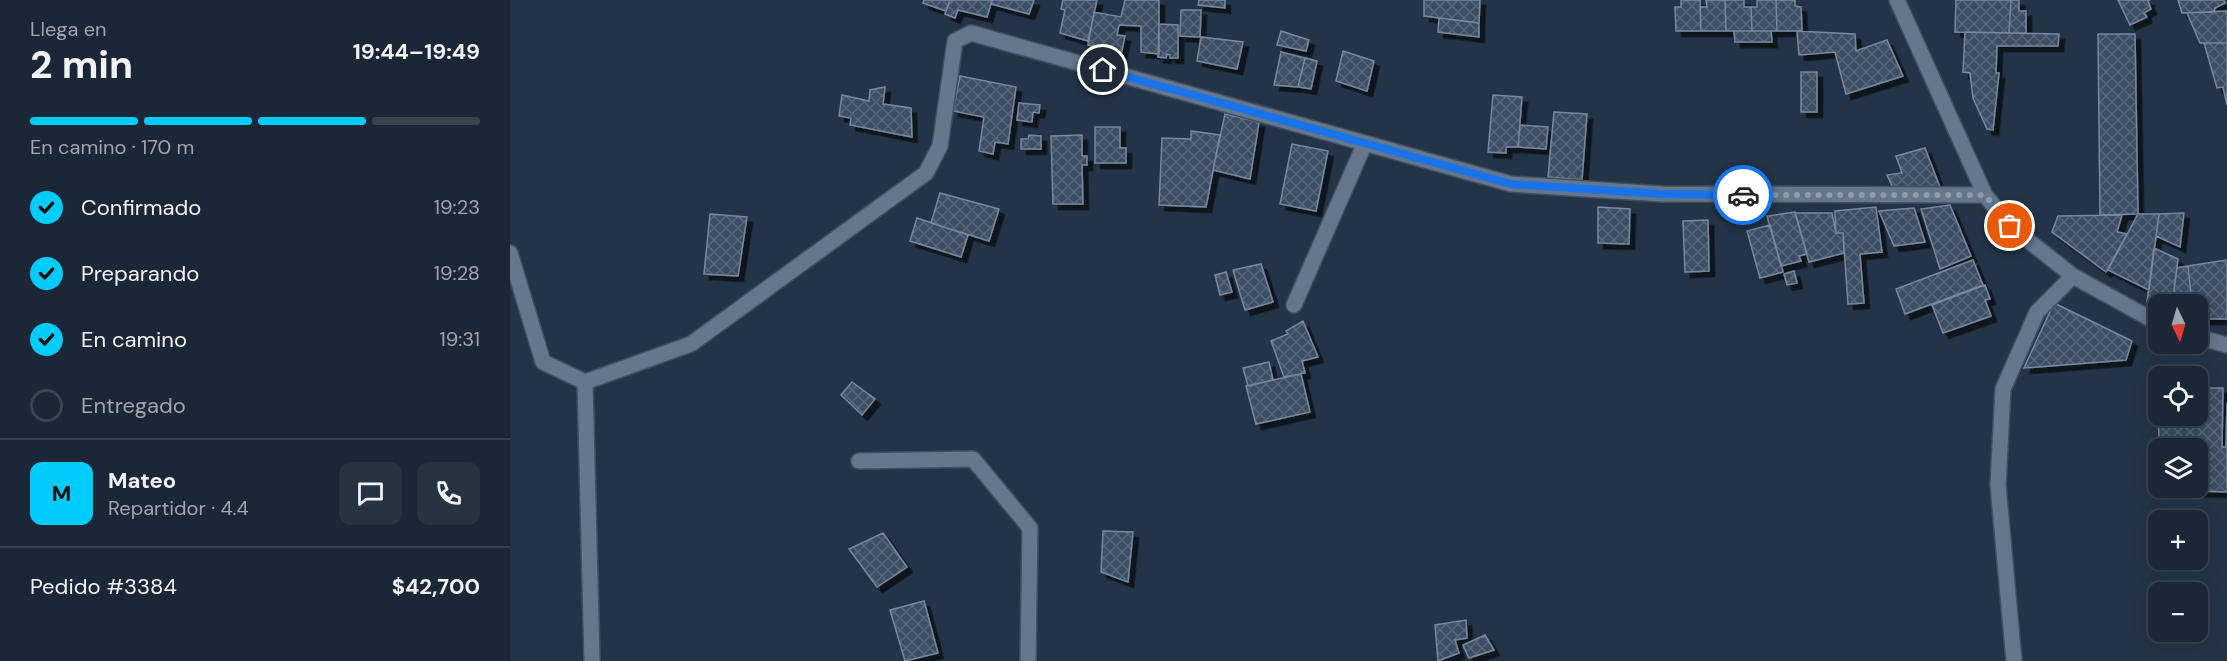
<!DOCTYPE html>
<html lang="es">
<head>
<meta charset="utf-8">
<style>
  :root { --surface:#1b2736; --page:#283342; --text:#f1f3f6; --muted:#a0a5ad; --line:#394451; --accent:#01cbf9 }
  body { margin:0; font-family:"DM Sans",sans-serif; background:var(--page); color:var(--text); height:100vh; display:flex; flex-direction:column; font-size:22px; white-space:nowrap }
  * { box-sizing:border-box; margin:0 }
  p { font-size:20px; color:var(--muted) }
  .icon { flex:none; width:33px; height:33px; fill:none; stroke:currentColor; stroke-width:2; stroke-linecap:round; stroke-linejoin:round }
  .map { position:relative; flex:1; overflow:hidden }
  .panel { display:flex; flex-direction:column; background:var(--surface); width:510px }
  .panel>* { flex:none }
  .needle { width:39px; rotate:175deg }
  .controls { position:absolute; left:1638px; top:294px; display:grid; gap:12px }
  .controls a { display:grid; place-items:center; width:60px; height:60px; border-radius:12px; background:var(--surface); box-shadow:0 3px 15px #0003,0 0 0 2px var(--line); font-size:30px }
  .pin { position:absolute; display:grid; place-items:center; width:51px; height:51px; color:#fff; margin:-26px; border:3px solid #fff; border-radius:50%; box-shadow:0 2px 6px #0007 }
  .courier { position:absolute; display:grid; place-items:center; width:60px; height:60px; margin:-30px; border:4px solid #1a73e8; border-radius:50%; background:#fff; color:#222; box-shadow:0 2px 8px #0007 }
  .headline em { font-style:normal; font-weight:700 }
  .headline div { display:flex; flex-direction:column-reverse }
  .headline { display:flex; align-items:center; justify-content:space-between; height:102px; padding:0 30px }
  h1 { font-size:39px; font-weight:700; line-height:45px }
  .bar { display:grid; grid-template-columns:repeat(4,1fr); gap:9px 6px; align-content:center; height:72px; padding:0 30px }
  .bar i { height:8px; border-radius:4px; background:var(--line) }
  .bar .active { background:var(--accent) }
  .bar p { grid-column:span 4 }
  .line { display:flex; align-items:center; gap:15px; padding:0 30px; border-top:2px solid var(--line) }
  .line div { flex:1 }
  .round { display:grid; place-items:center; flex:none; width:63px; height:63px; border-radius:12px; background:var(--page) }
  ol { padding:0 30px; list-style:none }
  li { display:flex; align-items:center; gap:18px; height:66px }
  li p { margin-inline-start:auto }
  li .icon { padding:6px; border-radius:50%; background:var(--accent); color:#111; stroke-width:4 }
  li:last-child { color:var(--muted) }
  li i { width:33px; height:33px; border:3px solid var(--line); border-radius:50% }
  main { display:flex; flex:1; min-height:0 }
  .map>svg:first-child { display:block }
  .building { fill:url(#building-cross-hatch); stroke:#75889f; stroke-width:1.5; filter:url(#shadow) }
  .lines { fill:none; stroke-linecap:round; stroke-linejoin:round }
  .minor-casing { stroke:#414f60; stroke-width:18 }
  .minor { stroke:#64778d; stroke-width:15 }
  .done { stroke:#8f9baa; stroke-width:6; stroke-dasharray:0 10.8 }
  .route { stroke:#1a73e8; stroke-width:8 }
</style>
</head>
<body>
<main>
<section class="panel">
<div class="headline"><div><h1>2 min</h1><p>Llega en</p></div><em>19:44–19:49</em></div>
<div class="bar"><i class="active"></i><i class="active"></i><i class="active"></i><i></i><p>En camino · 170 m</p></div>
<ol>
<li><svg class="icon" aria-label="check" viewBox="0 0 24 24"><path d="M5 12l5 5 9-10"/></svg>Confirmado<p>19:23</p></li>
<li><svg class="icon" aria-label="check" viewBox="0 0 24 24"><path d="M5 12l5 5 9-10"/></svg>Preparando<p>19:28</p></li>
<li><svg class="icon" aria-label="check" viewBox="0 0 24 24"><path d="M5 12l5 5 9-10"/></svg>En camino<p>19:31</p></li>
<li><i></i>Entregado</li>
</ol>
<div class="line" style="height:108px"><b class="round" style="background:var(--accent);color:#111">M</b><div><b>Mateo</b><p>Repartidor · 4.4</p></div><a class="round"><svg class="icon" aria-label="chat" viewBox="0 0 24 24"><path d="M4 5h16v11H9l-5 4z"/></svg></a><a class="round"><svg class="icon" aria-label="phone" viewBox="0 0 24 24"><path d="M5 4h4l2 5-3 2q2 4 5 5l2-3 5 2v4C11 20 4 13 5 4z"/></svg></a></div>
<div class="line" style="height:78px"><div>Pedido #3384</div><b>$42,700</b></div>
</section>
<div class="map">
<svg width="1717" height="661" viewBox="0 0 1717 661">
  <defs>
    <pattern id="building-cross-hatch" width="8" height="8" patternUnits="userSpaceOnUse" patternTransform="scale(1.5)"><rect width="8" height="8" fill="#3d4e63"/><path d="M0 0l8 8M0 8l8-8" fill="none" stroke="#586779"/></pattern>
    <filter id="shadow"><feDropShadow dx="5.5" dy="5.5" stdDeviation="0" flood-color="#0009"/></filter>
  </defs>
  <rect width="100%" height="100%" fill="#243448"/>
  <path class="building" d="M 414,0 L 440,0 L 436,11 L 413,3 Z
    M 482,0 L 477,17 L 448,10 L 445,18 L 435,14 L 440,0 Z
    M 482,0 L 524,0 L 519,14 L 481,4 Z
    M 553,0 L 587,0 L 578,41 L 550,33 L 555,10 L 551,9 Z
    M 615,0 L 649,0 L 649,54 L 631,52 L 631,26 L 609,25 L 607,35 L 615,36 L 611,55 L 578,45 L 584,12 L 611,17 Z
    M 689,0 L 715,0 L 715,8 L 688,5 Z
    M 914,0 L 970,0 L 969,23 L 914,16 Z
    M 1171,0 L 1190,0 L 1191,31 L 1166,31 L 1165,7 L 1171,7 Z
    M 1196,0 L 1215,0 L 1216,31 L 1191,31 L 1190,7 L 1197,7 Z
    M 1215,0 L 1234,0 L 1234,7 L 1241,7 L 1242,31 L 1216,31 Z
    M 1247,0 L 1266,0 L 1267,31 L 1242,31 L 1241,7 L 1247,7 Z
    M 1266,0 L 1285,0 L 1285,6 L 1291,7 L 1292,31 L 1267,31 Z
    M 1446,0 L 1501,0 L 1499,33 L 1445,32 Z
    M 1501,0 L 1509,0 L 1509,11 L 1516,11 L 1516,33 L 1499,33 Z
    M 1608,0 L 1640,0 L 1638,1 L 1641,9 L 1634,13 L 1637,17 L 1620,25 Z
    M 1668,0 L 1714,0 L 1715,3 L 1705,8 L 1704,12 L 1672,13 Z
    M 671,10 L 691,10 L 690,37 L 670,36 Z
    M 1717,11 L 1717,43 L 1690,43 L 1677,13 Z
    M 929,18 L 969,23 L 969,37 L 928,32 Z
    M 649,24 L 668,25 L 668,58 L 660,58 L 660,55 L 657,54 L 656,58 L 648,57 Z
    M 771,31 L 799,40 L 796,51 L 767,45 Z
    M 1224,31 L 1261,31 L 1262,42 L 1225,42 Z
    M 1287,31 L 1345,34 L 1346,51 L 1377,40 L 1393,76 L 1336,94 L 1325,52 L 1289,55 Z
    M 1455,32 L 1549,34 L 1548,46 L 1487,46 L 1486,73 L 1489,73 L 1483,130 L 1477,129 L 1463,98 L 1460,73 L 1453,72 Z
    M 1588,34 L 1625,34 L 1628,214 L 1590,215 Z
    M 691,37 L 733,42 L 727,69 L 687,61 Z
    M 1694,43 L 1717,43 L 1717,105 L 1713,87 L 1707,88 Z
    M 833,51 L 864,61 L 857,91 L 826,81 Z
    M 771,52 L 795,58 L 788,87 L 764,85 Z
    M 795,58 L 807,61 L 801,89 L 788,87 Z
    M 1291,72 L 1307,72 L 1307,112 L 1291,112 Z
    M 450,76 L 506,87 L 498,144 L 485,142 L 483,154 L 469,151 L 474,117 L 443,111 Z
    M 375,87 L 373,104 L 401,108 L 402,137 L 340,125 L 341,118 L 329,116 L 332,95 L 359,101 L 360,90 Z
    M 983,95 L 1012,97 L 1008,147 L 996,147 L 996,153 L 978,152 Z
    M 509,103 L 530,105 L 529,113 L 523,112 L 522,122 L 507,120 Z
    M 1044,112 L 1077,114 L 1072,180 L 1038,177 Z
    M 715,114 L 749,122 L 740,179 L 703,170 Z
    M 1010,125 L 1038,127 L 1036,149 L 1008,147 Z
    M 585,127 L 610,127 L 610,148 L 616,148 L 616,163 L 585,163 Z
    M 681,131 L 710,135 L 696,207 L 649,205 L 652,138 L 681,139 Z
    M 519,135 L 531,136 L 531,149 L 511,149 L 511,139 L 518,139 Z
    M 572,135 L 572,156 L 577,156 L 577,165 L 572,165 L 573,204 L 543,204 L 541,136 Z
    M 782,144 L 818,151 L 806,211 L 770,204 Z
    M 1415,148 L 1431,190 L 1384,190 L 1377,175 L 1392,173 L 1386,156 Z
    M 430,193 L 489,209 L 479,241 L 421,223 Z
    M 1440,205 L 1461,256 L 1430,269 L 1411,209 Z
    M 1088,207 L 1120,209 L 1119,244 L 1088,243 Z
    M 1366,207 L 1372,252 L 1350,254 L 1354,303 L 1338,304 L 1333,233 L 1326,233 L 1325,211 Z
    M 1404,208 L 1415,242 L 1384,246 L 1369,211 Z
    M 1285,212 L 1297,254 L 1289,256 L 1291,261 L 1271,266 L 1257,216 Z
    M 1285,213 L 1322,213 L 1326,233 L 1333,233 L 1334,253 L 1299,262 Z
    M 1674,213 L 1670,247 L 1646,236 L 1649,214 Z
    M 200,214 L 237,217 L 228,276 L 194,274 Z
    M 1628,214 L 1649,214 L 1639,290 L 1598,270 Z
    M 1612,215 L 1607,232 L 1617,234 L 1596,272 L 1542,232 L 1548,216 Z
    M 407,218 L 458,235 L 451,257 L 400,241 Z
    M 1198,220 L 1199,271 L 1175,272 L 1173,221 Z
    M 1260,225 L 1273,272 L 1250,278 L 1237,231 Z
    M 1644,248 L 1668,259 L 1662,304 L 1648,306 L 1637,302 Z
    M 1463,260 L 1473,285 L 1395,314 L 1386,289 Z
    M 1717,260 L 1717,319 L 1688,319 L 1688,304 L 1682,304 L 1678,266 Z
    M 751,264 L 763,302 L 735,310 L 723,270 Z
    M 1678,266 L 1682,304 L 1662,304 L 1667,268 Z
    M 1284,271 L 1287,283 L 1277,285 L 1274,274 Z
    M 716,272 L 722,292 L 710,295 L 705,275 Z
    M 1475,285 L 1480,299 L 1475,300 L 1481,316 L 1433,333 L 1422,305 Z
    M 1544,303 L 1622,341 L 1616,360 L 1514,368 Z
    M 793,321 L 808,357 L 792,361 L 795,373 L 774,377 L 761,341 L 778,334 L 776,331 Z
    M 759,362 L 763,380 L 738,386 L 733,368 Z
    M 791,374 L 800,412 L 746,424 L 736,386 Z
    M 342,382 L 365,399 L 352,415 L 331,395 Z
    M 1640,387 L 1648,387 L 1648,410 L 1639,410 Z
    M 1688,388 L 1713,388 L 1712,447 L 1716,447 L 1717,403 L 1717,492 L 1687,491 L 1685,489 L 1650,491 L 1650,488 L 1688,488 L 1688,448 L 1648,448 L 1647,456 L 1647,446 L 1650,446 L 1648,423 L 1651,423 L 1651,416 L 1688,416 Z
    M 593,531 L 623,532 L 618,582 L 591,572 Z
    M 373,533 L 397,567 L 367,587 L 339,549 Z
    M 414,601 L 428,653 L 395,661 L 380,610 Z
    M 956,620 L 957,638 L 945,640 L 949,653 L 928,661 L 925,625 Z
    M 975,635 L 984,650 L 959,658 L 953,645 Z"/>
  <g class="lines">
    <g class="minor-casing">
      <path id="minor" d="M 1387,0 L 1475,195 L 1500,226 L 1563,276 L 1648,323
        M 0,253 L 33,362 L 75,382 L 181,344 L 416,173 L 430,146 L 445,41 L 461,33 L 1001,184 L 1152,194 L 1475,195
        M 784,305 L 855,143
        M 1688,337 L 1717,345
        M 75,382 L 82,661
        M 349,461 L 463,459 L 520,528 L 518,661
        M 1504,661 L 1488,485 L 1493,389 L 1527,312 L 1563,276"/>
    </g>
    <use href="#minor" class="minor"/>
  </g>
  <g class="lines">
    <path class="done" d="M 1233,195 L 1475,195 L 1500,226"/>
    <path class="route" d="M 593,70 L 1001,184 L 1152,194 L 1233,195"/>
  </g>
</svg>
<div class="controls">
<a><svg class="needle" viewBox="-14 -14 28 28"><path d="M0-13l5 13h-10z" fill="#e53935"/><path d="M0 13l5-13h-10z" fill="#a0a5ad"/></svg></a>
<a><svg class="icon" aria-label="locate" viewBox="0 0 24 24"><circle cx="12" cy="12" r="6"/><path d="M12 2v4M12 18v4M2 12h4M18 12h4"/></svg></a>
<a><svg class="icon" aria-label="layers" viewBox="0 0 24 24"><path d="M12 4l9 5-9 5-9-5zM3 14l9 5 9-5"/></svg></a>
<a>+</a>
<a>−</a>
</div>
<div class="pin" style="left:1500px;top:226px;background:#ea580c"><svg class="icon" aria-label="bag" viewBox="0 0 24 24"><path d="M5 8h14l-1 12H6zM9 8a3 3 0 0 1 6 0"/></svg></div>
<div class="pin" style="left:593px;top:70px;background:#1f2937"><svg class="icon" aria-label="home" viewBox="0 0 24 24"><path d="M3 11l9-7 9 7M6 9v11h12V9"/></svg></div>
<div class="courier" style="left:1233px;top:195px"><svg class="icon" aria-label="car" viewBox="0 0 24 24"><path d="M5 17H2v-5l4-1 3-4h7l3 4 3 1v5h-3M9 17h6M6 11h13"/><circle cx="7" cy="17" r="2"/><circle cx="17" cy="17" r="2"/></svg></div>
</div>
</main>
</body>
</html>
